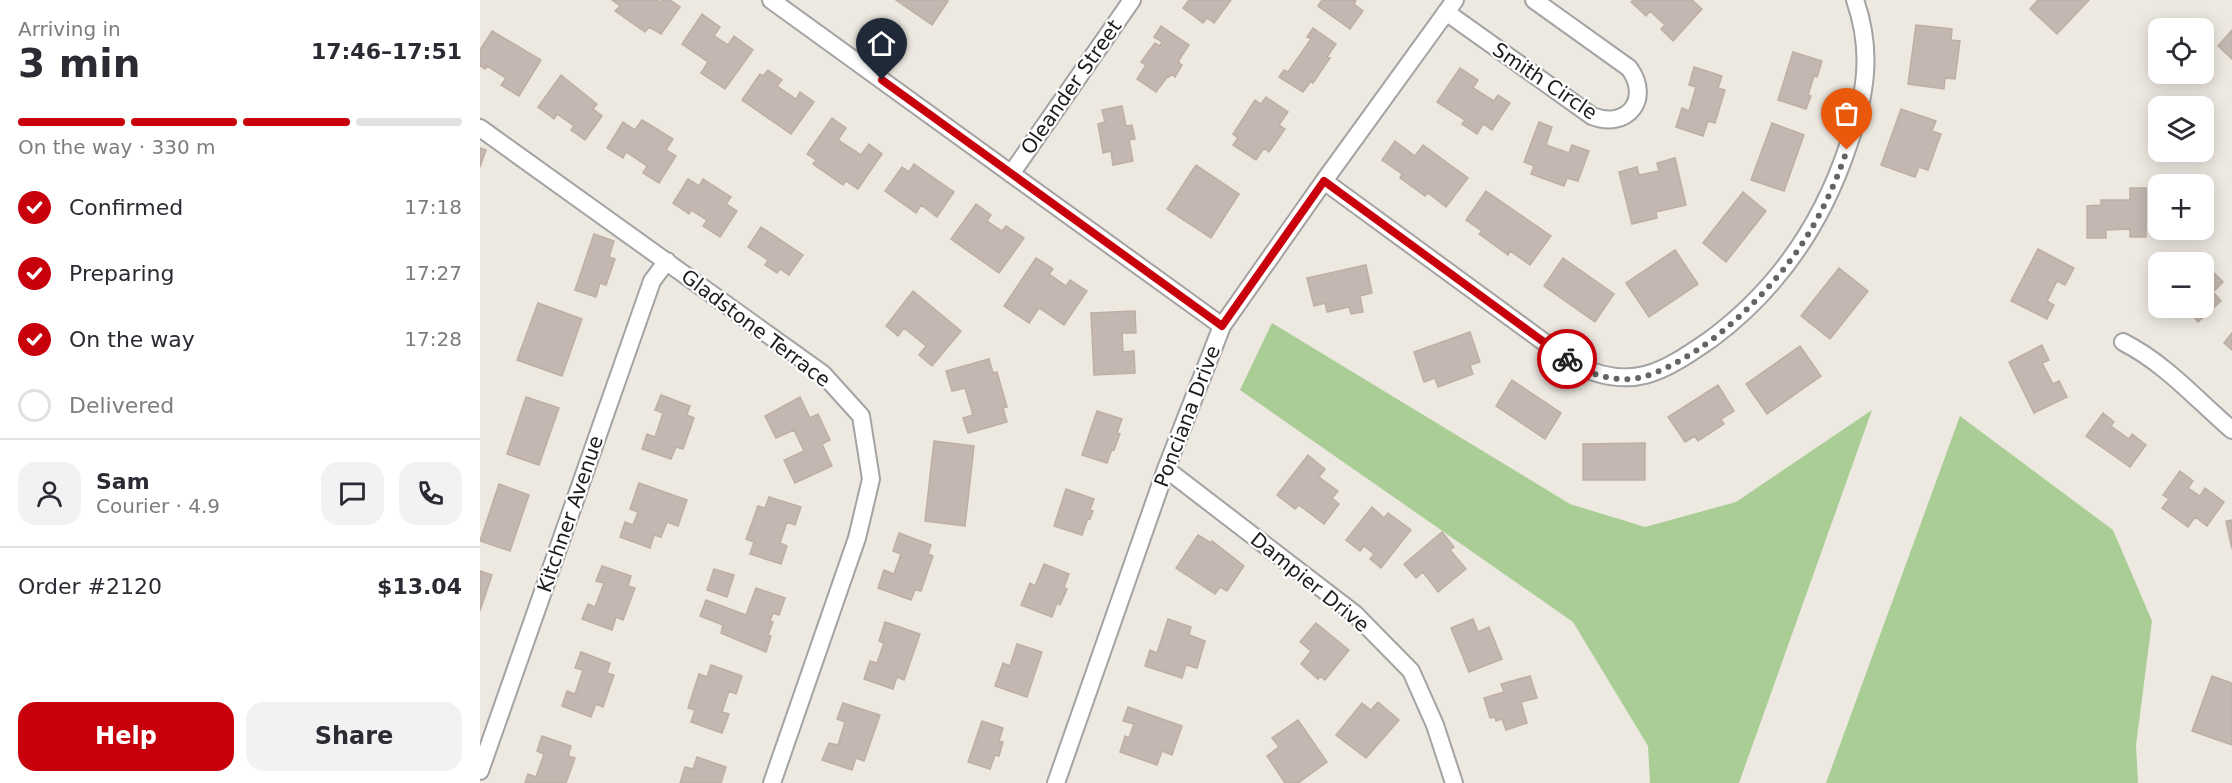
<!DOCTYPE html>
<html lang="en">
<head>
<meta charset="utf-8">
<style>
  :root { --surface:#fff; --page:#f2f2f3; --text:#2b2b33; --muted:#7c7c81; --line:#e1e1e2; --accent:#c8000c }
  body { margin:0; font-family:"DejaVu Sans",sans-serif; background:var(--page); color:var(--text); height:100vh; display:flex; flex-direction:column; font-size:22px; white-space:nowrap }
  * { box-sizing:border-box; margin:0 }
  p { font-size:20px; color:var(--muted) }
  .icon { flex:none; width:33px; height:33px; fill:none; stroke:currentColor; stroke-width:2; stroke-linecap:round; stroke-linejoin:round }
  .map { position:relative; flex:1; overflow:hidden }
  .sheet { display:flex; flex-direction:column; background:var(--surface); width:480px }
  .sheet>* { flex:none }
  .fabs { position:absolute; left:1668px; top:18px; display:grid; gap:12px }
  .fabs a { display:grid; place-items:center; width:66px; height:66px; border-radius:12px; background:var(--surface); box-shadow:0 3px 15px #0003; font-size:30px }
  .pin { position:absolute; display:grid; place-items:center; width:51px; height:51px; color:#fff; margin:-62px -26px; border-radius:50% 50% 50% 0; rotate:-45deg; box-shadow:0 0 6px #0007 }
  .pin .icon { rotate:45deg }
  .courier { position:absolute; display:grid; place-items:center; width:60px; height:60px; margin:-30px; border:4px solid #c8000c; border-radius:50%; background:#fff; color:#222; box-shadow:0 2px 8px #0007 }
  .headline em { font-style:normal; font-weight:800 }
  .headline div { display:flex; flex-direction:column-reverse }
  .headline { display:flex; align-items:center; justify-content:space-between; height:102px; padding:0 18px }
  h1 { font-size:39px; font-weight:800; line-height:45px }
  .bar { display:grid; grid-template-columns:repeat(4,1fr); gap:9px 6px; align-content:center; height:72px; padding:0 18px }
  .bar i { height:8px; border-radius:4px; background:var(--line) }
  .bar .current { background:var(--accent) }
  .bar p { grid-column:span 4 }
  .line { display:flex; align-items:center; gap:15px; padding:0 18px; border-top:2px solid var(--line) }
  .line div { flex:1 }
  .round { display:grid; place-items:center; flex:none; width:63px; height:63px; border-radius:18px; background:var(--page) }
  ol { padding:0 18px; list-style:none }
  li { display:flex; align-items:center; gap:18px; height:66px }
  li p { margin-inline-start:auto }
  li .icon { padding:6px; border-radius:50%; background:var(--accent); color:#fff; stroke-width:4 }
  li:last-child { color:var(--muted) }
  li i { width:33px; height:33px; border:3px solid var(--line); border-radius:50% }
  .primary-button { display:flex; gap:12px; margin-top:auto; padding:12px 18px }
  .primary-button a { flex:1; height:69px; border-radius:18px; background:var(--accent); color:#fff; font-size:24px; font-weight:800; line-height:69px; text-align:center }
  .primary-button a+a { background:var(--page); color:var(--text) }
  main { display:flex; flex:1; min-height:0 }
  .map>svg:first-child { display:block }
  .forest { fill:#a9cd95 }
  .building { fill:#c2b8b1; stroke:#bfaea4; stroke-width:1.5 }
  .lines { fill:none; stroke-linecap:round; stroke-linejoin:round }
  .minor-casing { stroke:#a3a3a3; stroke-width:20 }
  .minor { stroke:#fff; stroke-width:16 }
  .done { stroke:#656461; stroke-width:6; stroke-dasharray:0 10.8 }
  .route { stroke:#c8000c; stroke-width:8 }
  .labels { text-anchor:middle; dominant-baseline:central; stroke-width:4.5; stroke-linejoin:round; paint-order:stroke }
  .street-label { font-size:20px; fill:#1c1c1c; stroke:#fff }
</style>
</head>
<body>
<main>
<section class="sheet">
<div class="headline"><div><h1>3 min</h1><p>Arriving in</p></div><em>17:46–17:51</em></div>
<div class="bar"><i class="current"></i><i class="current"></i><i class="current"></i><i></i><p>On the way · 330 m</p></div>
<ol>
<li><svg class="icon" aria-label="check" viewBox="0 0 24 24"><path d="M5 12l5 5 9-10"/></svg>Confirmed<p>17:18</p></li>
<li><svg class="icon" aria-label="check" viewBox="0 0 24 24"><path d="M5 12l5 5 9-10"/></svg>Preparing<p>17:27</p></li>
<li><svg class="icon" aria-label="check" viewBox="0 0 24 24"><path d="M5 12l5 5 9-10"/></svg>On the way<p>17:28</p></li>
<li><i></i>Delivered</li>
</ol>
<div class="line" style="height:108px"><a class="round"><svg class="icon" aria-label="person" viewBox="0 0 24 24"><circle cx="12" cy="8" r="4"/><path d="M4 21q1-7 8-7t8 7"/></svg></a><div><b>Sam</b><p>Courier · 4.9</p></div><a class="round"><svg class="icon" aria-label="chat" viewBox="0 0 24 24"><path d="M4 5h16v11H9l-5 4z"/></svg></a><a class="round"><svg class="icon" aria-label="phone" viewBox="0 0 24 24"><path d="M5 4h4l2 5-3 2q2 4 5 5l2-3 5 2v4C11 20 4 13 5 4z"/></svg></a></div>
<div class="line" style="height:78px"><div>Order #2120</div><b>$13.04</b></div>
<div class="primary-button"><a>Help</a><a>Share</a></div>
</section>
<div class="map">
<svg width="1752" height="783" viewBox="0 0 1752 783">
  <rect width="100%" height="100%" fill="#ede9e1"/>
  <path class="forest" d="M 792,323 L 1090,504 L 1165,527 L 1256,502 L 1392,410 L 1259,783 L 1170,783 L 1168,746 L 1093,622 L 760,390 Z
    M 1480,416 L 1633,530 L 1672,621 L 1656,745 L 1658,783 L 1346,783 Z"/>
  <path class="building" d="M 132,0 L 177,0 L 180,2 L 182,0 L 190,0 L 200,7 L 181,34 L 169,27 L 165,32 L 135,11 L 140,6 Z
    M 416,0 L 466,0 L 468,1 L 452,25 Z
    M 709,0 L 751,0 L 734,23 L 727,18 L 723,23 L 703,8 Z
    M 842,0 L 876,0 L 874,4 L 883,11 L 870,29 L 838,6 Z
    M 1153,0 L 1212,0 L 1222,9 L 1193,41 L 1181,29 L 1185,25 L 1170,11 L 1166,16 L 1151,2 Z
    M 1558,0 L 1609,0 L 1577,34 L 1550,9 Z
    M 222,14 L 240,27 L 234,36 L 248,45 L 254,36 L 273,50 L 245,89 L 221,73 L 228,62 L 202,44 Z
    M 1436,25 L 1472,29 L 1471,40 L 1480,41 L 1475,79 L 1465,78 L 1464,89 L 1428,84 Z
    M 681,26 L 709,45 L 699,60 L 699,63 L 702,65 L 695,77 L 691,74 L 689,77 L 688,76 L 676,92 L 657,79 L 666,65 L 661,62 L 675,43 L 680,46 L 682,42 L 674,37 Z
    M 833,28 L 856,44 L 847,57 L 850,58 L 833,83 L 831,81 L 823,92 L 799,77 L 804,70 L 808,72 L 831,39 L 827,37 Z
    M 1752,30 L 1752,59 L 1738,46 Z
    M 12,31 L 61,60 L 39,96 L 21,85 L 26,78 L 7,66 L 5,69 L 0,66 L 0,50 Z
    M 1313,52 L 1342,61 L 1337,77 L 1334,76 L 1328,95 L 1331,96 L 1326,109 L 1298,100 Z
    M 1214,67 L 1242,76 L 1238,88 L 1245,90 L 1235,123 L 1228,121 L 1223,136 L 1196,127 L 1202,108 L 1209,111 L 1216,87 L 1209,85 Z
    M 980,68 L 998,80 L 993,88 L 1014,101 L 1018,95 L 1030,103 L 1012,130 L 1003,124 L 997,134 L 982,124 L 985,120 L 957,102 Z
    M 288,70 L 302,80 L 297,86 L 316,99 L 320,92 L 334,102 L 311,134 L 262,100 L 280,74 L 283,76 Z
    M 81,75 L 117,104 L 113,109 L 122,116 L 105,140 L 91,130 L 94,126 L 77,114 L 74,119 L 58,107 Z
    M 786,97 L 808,112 L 799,125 L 805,129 L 789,152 L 784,148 L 776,160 L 753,145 L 758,138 L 753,134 L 775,100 L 781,104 Z
    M 642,106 L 646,126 L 652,125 L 655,139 L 649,140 L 653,161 L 633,165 L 631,151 L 623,153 L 618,124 L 625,122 L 622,110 Z
    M 1421,109 L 1456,121 L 1452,131 L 1461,134 L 1448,170 L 1439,167 L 1435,177 L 1401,165 Z
    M 352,118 L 366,128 L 358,140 L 381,155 L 389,144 L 402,154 L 378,189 L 366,181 L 363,185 L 333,164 L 336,160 L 327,154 Z
    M 162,120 L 193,139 L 186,150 L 196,156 L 179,183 L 163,173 L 167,166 L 146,152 L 143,158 L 127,148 L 143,122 L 155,130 Z
    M 1059,122 L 1072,127 L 1066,145 L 1089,153 L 1092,145 L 1109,151 L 1098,181 L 1087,178 L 1084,186 L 1051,174 L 1054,166 L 1044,162 Z
    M 1292,123 L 1324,135 L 1304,191 L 1271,180 Z
    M 915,141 L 935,156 L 943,145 L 988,178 L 966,207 L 948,193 L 945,196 L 920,178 L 922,174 L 902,160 Z
    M 0,148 L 6,150 L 0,167 Z
    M 1195,158 L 1206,205 L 1176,212 L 1177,218 L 1152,224 L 1139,172 L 1157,167 L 1159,175 L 1179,171 L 1177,163 Z
    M 434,164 L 474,192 L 457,217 L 441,205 L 436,213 L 405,191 L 422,167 L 429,172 Z
    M 716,165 L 759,194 L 731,238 L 687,209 Z
    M 208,179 L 219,186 L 223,179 L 251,197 L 246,204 L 257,211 L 240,237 L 223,226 L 227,220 L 211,210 L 209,214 L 193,203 Z
    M 1650,188 L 1666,188 L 1666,237 L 1650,237 L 1650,229 L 1626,230 L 1626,238 L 1607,238 L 1607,206 L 1621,205 L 1621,200 L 1650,200 Z
    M 1006,191 L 1071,236 L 1050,265 L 1030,251 L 1028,255 L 999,234 L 1002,231 L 986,220 Z
    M 1263,192 L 1286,211 L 1246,262 L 1223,243 Z
    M 496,204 L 511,215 L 507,221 L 522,231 L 526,226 L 544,238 L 519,273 L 471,239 Z
    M 281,227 L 323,255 L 309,275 L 300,269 L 297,273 L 285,265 L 288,260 L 268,247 Z
    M 114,234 L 134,241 L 129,257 L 135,259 L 126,285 L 120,283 L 116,297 L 95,290 Z
    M 1558,249 L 1594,268 L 1585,285 L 1577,281 L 1567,301 L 1574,305 L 1567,319 L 1531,301 Z
    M 1195,250 L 1218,284 L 1169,317 L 1146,283 Z
    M 556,258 L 573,269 L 569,274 L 586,286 L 590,280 L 607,291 L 584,325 L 559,308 L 549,323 L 524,306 Z
    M 1083,258 L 1134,294 L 1115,322 L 1064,286 Z
    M 886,265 L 892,293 L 880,296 L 883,312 L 871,314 L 869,307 L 847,312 L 845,303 L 834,306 L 827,278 Z
    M 1359,268 L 1388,291 L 1350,339 L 1321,316 Z
    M 1724,269 L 1730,276 L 1734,273 L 1743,282 L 1733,292 L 1741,301 L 1718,322 L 1707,309 L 1709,308 L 1724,308 Z
    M 433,291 L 481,331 L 452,366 L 439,355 L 446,346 L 424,328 L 418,336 L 406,326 Z
    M 58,303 L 102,319 L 82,376 L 37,360 Z
    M 655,311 L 656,333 L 642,333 L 643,352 L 654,351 L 655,373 L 614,375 L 611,313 Z
    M 990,332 L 1000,362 L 990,365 L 993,374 L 958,387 L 955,378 L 944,382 L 934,352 Z
    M 1752,333 L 1752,350 L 1744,343 Z
    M 1562,345 L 1569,360 L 1562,363 L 1573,384 L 1579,381 L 1587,397 L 1554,413 L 1529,362 Z
    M 1320,346 L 1341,376 L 1287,414 L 1266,384 Z
    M 509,359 L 513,373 L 517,372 L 527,407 L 523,408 L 527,422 L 488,433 L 483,418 L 493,415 L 485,388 L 472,391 L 466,371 Z
    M 1032,380 L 1081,413 L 1065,439 L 1016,406 Z
    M 1238,385 L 1254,411 L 1241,419 L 1244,424 L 1218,441 L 1215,436 L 1205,442 L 1188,417 Z
    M 181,395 L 210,406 L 207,415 L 214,418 L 203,449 L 196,447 L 191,459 L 162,449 L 167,434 L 175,437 L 183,413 L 175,410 Z
    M 46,397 L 79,408 L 59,465 L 27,454 Z
    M 320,397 L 330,418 L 338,414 L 350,440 L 342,444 L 352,466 L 315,483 L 304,460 L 324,451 L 314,430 L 296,438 L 285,416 Z
    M 617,411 L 642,419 L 637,433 L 640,434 L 634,450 L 632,449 L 627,463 L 602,455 Z
    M 1623,413 L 1634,422 L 1631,426 L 1649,439 L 1652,434 L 1666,445 L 1650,467 L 1606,436 Z
    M 454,441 L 494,446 L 485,526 L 445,521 Z
    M 1165,443 L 1165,480 L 1103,480 L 1103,444 Z
    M 828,455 L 845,469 L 839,477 L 858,491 L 852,498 L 859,504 L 844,524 L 819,505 L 815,509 L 797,495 Z
    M 1700,471 L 1713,481 L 1708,488 L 1720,496 L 1725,488 L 1744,502 L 1727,526 L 1715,517 L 1708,527 L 1682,508 L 1689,499 L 1683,495 Z
    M 159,483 L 207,500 L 198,526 L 187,522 L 181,537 L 174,535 L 170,548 L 140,537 L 145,522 L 153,525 L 158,512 L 150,509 Z
    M 19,484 L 49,495 L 30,551 L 0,541 Z
    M 586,489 L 614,499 L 610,510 L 613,511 L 610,519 L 608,518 L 602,535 L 574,526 Z
    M 289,497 L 321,507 L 315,525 L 307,522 L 300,543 L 307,546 L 301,564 L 270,554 L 274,542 L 266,539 L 278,506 L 285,508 Z
    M 892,507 L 904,518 L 908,513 L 931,530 L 901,568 L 890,559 L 894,554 L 884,546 L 880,551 L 866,540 Z
    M 1752,520 L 1752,549 L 1746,521 Z
    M 962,532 L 974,547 L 970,550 L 986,569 L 958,592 L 943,572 L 936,578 L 924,564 Z
    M 419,533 L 451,545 L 448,554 L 453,556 L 441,591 L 435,590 L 431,600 L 398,588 L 404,570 L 414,574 L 421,554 L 413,551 Z
    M 718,535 L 731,543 L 732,541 L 764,566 L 747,591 L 740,587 L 735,594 L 696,568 Z
    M 564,564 L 589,574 L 584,587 L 587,589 L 580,605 L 577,603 L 572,617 L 541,605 L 550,583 L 555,586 Z
    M 122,566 L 151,576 L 148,586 L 155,588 L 143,620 L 136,617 L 132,630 L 102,619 L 108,604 L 115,607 L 124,583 L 116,581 Z
    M 234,569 L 254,575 L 247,597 L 227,590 Z
    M 0,571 L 12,575 L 0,611 Z
    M 276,588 L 305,598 L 299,615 L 293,613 L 290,621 L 293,622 L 288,635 L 291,636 L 286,652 L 241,633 L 243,625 L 220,616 L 226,600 L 266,615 Z
    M 688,619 L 711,627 L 709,635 L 725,641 L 717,668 L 706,665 L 702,678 L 665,666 L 670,650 L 677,653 Z
    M 993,619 L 998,632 L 1009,627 L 1022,659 L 989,672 L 971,628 Z
    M 405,622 L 440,634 L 424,680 L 417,677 L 413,689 L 384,679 L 390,661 L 397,663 L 404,643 L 399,641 Z
    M 836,623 L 869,650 L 845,680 L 840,676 L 838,679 L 821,664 L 831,651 L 820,642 Z
    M 537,644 L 562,652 L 547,697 L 515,686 L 523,663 L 530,666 Z
    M 101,652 L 130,663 L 127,673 L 134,675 L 123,707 L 116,704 L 111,717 L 82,706 L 87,691 L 95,694 L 103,670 L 95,668 Z
    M 231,665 L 262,676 L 256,694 L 249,691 L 242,712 L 249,714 L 242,733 L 211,722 L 215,710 L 208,708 L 219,674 L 227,677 Z
    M 1050,676 L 1057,698 L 1041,702 L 1047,723 L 1026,730 L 1022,719 L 1016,721 L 1015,717 L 1010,718 L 1004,698 L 1024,692 L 1021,684 Z
    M 1732,676 L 1752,683 L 1752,745 L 1712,731 Z
    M 898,702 L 919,720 L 886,758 L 856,735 L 882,703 L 891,710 Z
    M 363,703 L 400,715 L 384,761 L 376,758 L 372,770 L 342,760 L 349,743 L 358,745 L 365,722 L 357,719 Z
    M 648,707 L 702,726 L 692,755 L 682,751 L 677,765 L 640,752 L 645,736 L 649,738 L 654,724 L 643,721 Z
    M 818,720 L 847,762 L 818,783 L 805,783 L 787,756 L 799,747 L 792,738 Z
    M 502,721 L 523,728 L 519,741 L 523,742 L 519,756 L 515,755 L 510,769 L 488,762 Z
    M 62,736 L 91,746 L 88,756 L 95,758 L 86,783 L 45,783 L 48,774 L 56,777 L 64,754 L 57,751 Z
    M 217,757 L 246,767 L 241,783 L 200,783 L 205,767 L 213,769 Z"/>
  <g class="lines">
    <g class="minor-casing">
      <path id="minor" d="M 291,0 L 742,326
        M 966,12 L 1112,116 C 1147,130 1172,99 1149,68 L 1054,0
        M 0,128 L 343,374 L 381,416 L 391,479 L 377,538 L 292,783
        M 531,174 L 652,0
        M 844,181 L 1094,364 C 1152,392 1182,373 1231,339 C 1297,290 1342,224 1368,146 C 1386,96 1393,51 1375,0
        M 1643,342 C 1686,364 1716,399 1752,430
        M 686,469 L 875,614 L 931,671 L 955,725 L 974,783
        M 0,771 L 172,281 L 187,261
        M 576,783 L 686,469 L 742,326 L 844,181 L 975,0"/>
    </g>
    <use href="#minor" class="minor"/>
  </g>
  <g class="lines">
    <path class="done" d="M 1087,359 C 1109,376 1142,385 1169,375 C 1228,354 1290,293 1324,241 C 1342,213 1356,182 1367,150"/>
    <path class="route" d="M 402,80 L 742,326 L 844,181 L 1087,359"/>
  </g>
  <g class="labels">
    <g class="street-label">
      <text transform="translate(1065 81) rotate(34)">Smith Circle</text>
      <text transform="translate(591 87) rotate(-55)">Oleander Street</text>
      <text transform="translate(276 328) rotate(37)">Gladstone Terrace</text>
      <text transform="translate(707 416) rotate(-69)">Ponciana Drive</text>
      <text transform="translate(90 514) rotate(-71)">Kitchner Avenue</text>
      <text transform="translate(830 582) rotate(39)">Dampier Drive</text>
    </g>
  </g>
</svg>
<div class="fabs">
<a><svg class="icon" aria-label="locate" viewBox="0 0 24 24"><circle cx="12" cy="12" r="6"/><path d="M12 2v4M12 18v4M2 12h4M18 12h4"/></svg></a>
<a><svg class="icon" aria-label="layers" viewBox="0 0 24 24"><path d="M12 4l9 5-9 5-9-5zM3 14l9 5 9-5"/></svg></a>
<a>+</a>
<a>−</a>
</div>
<div class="pin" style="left:1367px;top:150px;background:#ea580c"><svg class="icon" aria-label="bag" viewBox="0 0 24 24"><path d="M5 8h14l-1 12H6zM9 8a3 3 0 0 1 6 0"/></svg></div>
<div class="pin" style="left:402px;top:80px;background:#1f2937"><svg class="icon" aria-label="home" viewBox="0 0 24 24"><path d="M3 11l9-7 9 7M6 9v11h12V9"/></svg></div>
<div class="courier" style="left:1087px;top:359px"><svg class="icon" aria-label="bike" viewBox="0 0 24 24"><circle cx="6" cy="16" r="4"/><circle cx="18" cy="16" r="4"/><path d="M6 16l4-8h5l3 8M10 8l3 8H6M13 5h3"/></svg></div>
</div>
</main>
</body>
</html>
